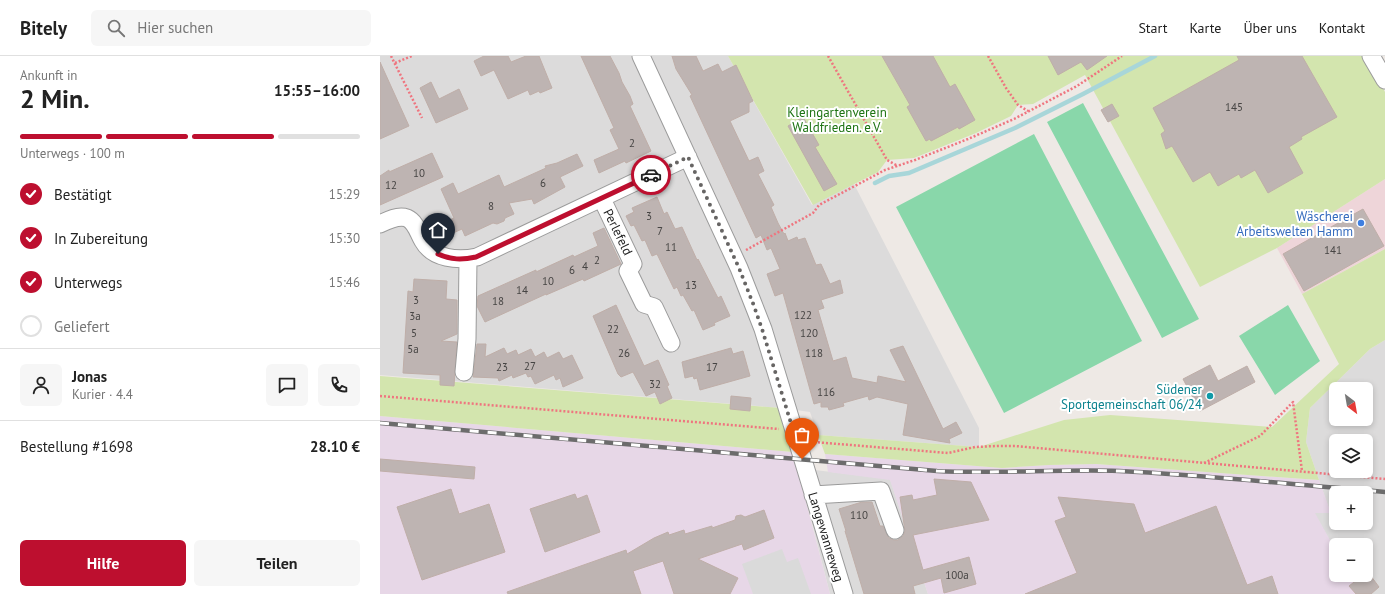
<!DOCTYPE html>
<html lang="de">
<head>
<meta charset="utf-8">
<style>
  :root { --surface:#fff; --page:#f6f6f6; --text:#222; --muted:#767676; --line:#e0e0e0; --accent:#bd0f2f }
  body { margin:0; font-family:"PT Sans",sans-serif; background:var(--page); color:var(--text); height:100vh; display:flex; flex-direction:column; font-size:15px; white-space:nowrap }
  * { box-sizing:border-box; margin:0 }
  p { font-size:13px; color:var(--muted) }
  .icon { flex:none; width:22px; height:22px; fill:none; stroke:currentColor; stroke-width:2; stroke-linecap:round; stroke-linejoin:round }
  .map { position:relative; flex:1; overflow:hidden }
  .side { display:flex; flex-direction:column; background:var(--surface); width:380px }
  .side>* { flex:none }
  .needle { width:26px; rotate:149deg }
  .controls { position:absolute; left:949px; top:326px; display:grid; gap:8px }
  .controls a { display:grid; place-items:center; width:44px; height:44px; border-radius:6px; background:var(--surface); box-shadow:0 2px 6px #0003; font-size:20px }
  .pin { position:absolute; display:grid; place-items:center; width:34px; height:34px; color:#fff; margin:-41px -17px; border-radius:50% 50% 50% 0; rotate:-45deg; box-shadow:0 0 4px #0007 }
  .pin .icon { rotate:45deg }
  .courier { position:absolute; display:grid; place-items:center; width:40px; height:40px; margin:-20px; border:3px solid #bd0f2f; border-radius:50%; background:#fff; color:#222; box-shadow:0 1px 5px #0007 }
  .head em { font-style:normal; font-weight:800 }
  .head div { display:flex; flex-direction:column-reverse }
  .head { display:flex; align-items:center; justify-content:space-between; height:68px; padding:0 20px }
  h1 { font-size:26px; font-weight:800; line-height:30px }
  .bar { display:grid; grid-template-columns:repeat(4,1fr); gap:6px 4px; align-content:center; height:48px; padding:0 20px }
  .bar i { height:5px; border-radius:3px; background:var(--line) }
  .bar .current { background:var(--accent) }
  .bar p { grid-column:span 4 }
  .line { display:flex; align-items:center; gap:10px; padding:0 20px; border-top:1px solid var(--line) }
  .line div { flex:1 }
  .round { display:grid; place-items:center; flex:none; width:42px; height:42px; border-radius:6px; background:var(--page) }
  ol { padding:0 20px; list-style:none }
  li { display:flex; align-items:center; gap:12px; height:44px }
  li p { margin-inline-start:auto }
  li .icon { padding:4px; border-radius:50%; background:var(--accent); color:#fff; stroke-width:4 }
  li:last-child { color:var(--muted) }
  li i { width:22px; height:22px; border:2px solid var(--line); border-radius:50% }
  .primary-button { display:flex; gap:8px; margin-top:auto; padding:8px 20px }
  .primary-button a { flex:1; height:46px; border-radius:6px; background:var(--accent); color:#fff; font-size:16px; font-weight:800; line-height:46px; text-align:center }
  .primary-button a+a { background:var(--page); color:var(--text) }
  header { display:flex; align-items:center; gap:24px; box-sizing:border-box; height:56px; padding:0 20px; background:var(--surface); border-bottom:1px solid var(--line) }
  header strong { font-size:19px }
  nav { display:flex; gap:22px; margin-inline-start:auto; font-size:14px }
  .search { width:280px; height:36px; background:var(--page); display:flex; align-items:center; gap:10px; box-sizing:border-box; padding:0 14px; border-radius:6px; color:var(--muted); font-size:15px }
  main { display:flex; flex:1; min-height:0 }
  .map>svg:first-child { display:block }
  .residential { fill:#dcdbdb; fill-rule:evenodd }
  .commercial { fill:#eed5d9 }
  .industrial { fill:#e7d7e7 }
  .grass { fill:#d3e5ae }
  .pitch { fill:#89d7aa }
  .parking { fill:#dadada }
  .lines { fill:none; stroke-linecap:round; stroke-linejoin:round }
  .stream { stroke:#a8d6d9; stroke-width:4.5 }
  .building { fill:#beb4b2; stroke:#bfaea8 }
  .minor-casing { stroke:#9b9b9b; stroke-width:19 }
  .path { stroke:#ef757f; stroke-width:2.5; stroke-dasharray:2 2; stroke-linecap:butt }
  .minor { stroke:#fff; stroke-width:17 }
  .rail-casing { stroke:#6c6c6c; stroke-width:4.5 }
  .rail { stroke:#fff; stroke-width:3; stroke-dasharray:9; stroke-linecap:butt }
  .done { stroke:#676564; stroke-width:4; stroke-dasharray:0 7.2 }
  .route { stroke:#bd0f2f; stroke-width:5 }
  .shop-dot { fill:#3f7fe0; stroke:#fff; stroke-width:1.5 }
  .culture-dot { fill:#0f9aa8; stroke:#fff; stroke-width:1.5 }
  .labels { text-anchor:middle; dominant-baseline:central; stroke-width:4; stroke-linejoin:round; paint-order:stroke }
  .number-label { font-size:11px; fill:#464443 }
  .park-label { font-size:13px; fill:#1e7414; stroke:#fff }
  .shop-label { font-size:13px; fill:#366cbe; stroke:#fff; text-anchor:end }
  .street-label { font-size:13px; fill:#1e1e1e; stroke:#fff }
  .culture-label { font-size:13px; fill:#0d838f; stroke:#fff; text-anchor:end }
</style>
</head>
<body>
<header>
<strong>Bitely</strong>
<div class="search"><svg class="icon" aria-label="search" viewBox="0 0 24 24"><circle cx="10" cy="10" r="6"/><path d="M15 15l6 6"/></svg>Hier suchen</div>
<nav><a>Start</a><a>Karte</a><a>Über uns</a><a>Kontakt</a></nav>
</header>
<main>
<section class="side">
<div class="head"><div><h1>2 Min.</h1><p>Ankunft in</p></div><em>15:55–16:00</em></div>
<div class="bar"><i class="current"></i><i class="current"></i><i class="current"></i><i></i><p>Unterwegs · 100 m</p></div>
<ol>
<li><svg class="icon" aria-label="check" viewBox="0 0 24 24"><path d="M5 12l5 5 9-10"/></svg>Bestätigt<p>15:29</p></li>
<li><svg class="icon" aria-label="check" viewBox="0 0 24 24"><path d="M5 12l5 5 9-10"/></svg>In Zubereitung<p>15:30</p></li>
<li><svg class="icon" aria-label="check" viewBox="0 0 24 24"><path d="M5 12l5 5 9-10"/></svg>Unterwegs<p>15:46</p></li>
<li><i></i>Geliefert</li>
</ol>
<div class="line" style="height:72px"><a class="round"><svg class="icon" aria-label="person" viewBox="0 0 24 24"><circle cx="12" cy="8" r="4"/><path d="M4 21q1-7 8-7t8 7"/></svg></a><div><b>Jonas</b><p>Kurier · 4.4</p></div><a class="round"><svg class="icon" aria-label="chat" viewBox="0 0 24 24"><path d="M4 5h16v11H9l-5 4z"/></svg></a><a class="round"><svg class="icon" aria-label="phone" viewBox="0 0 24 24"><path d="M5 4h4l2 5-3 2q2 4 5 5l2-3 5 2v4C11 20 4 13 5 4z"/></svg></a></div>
<div class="line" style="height:52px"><div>Bestellung #1698</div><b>28.10 €</b></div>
<div class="primary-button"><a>Hilfe</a><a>Teilen</a></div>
</section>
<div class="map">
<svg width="1005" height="538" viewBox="0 0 1005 538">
  <rect width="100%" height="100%" fill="#eee9e5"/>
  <path class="residential" d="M 0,0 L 348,0 L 432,149 L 474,128 L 599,372 L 599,391 L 438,379 L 430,356 L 401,352 L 0,319 Z
    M 1005,284 L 1005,538 L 980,538 L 969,519 L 986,519 L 986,489 L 956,489 L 956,495 L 934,457 L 950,456 L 926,386 L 930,352 L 990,293 ZM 956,333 L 986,333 L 986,363 L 956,363 ZM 956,385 L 986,385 L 986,415 L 956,415 ZM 956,437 L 986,437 L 986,467 L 956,467 Z
    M 418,412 L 510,423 L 548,538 L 450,538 Z"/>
  <path class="commercial" d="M 1005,123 L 1005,193 L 922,238 L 897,192 Z"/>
  <path class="industrial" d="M 0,360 L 413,396 L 450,538 L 0,538 Z
    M 445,398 L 622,412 L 669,409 L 716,408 L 939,424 L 951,457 L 935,457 L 956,495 L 956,519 L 969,519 L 980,538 L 548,538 L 510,424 L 448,416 Z"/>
  <path class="grass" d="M 348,0 L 985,0 L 1005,36 L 1005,123 L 897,192 L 820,231 L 705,19 L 653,48 L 638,49 L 631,60 L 596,77 L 534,102 L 507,104 L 498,116 L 433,149 Z
    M 1005,193 L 1005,284 L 990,293 L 930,352 L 926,386 L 939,424 L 716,408 L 669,409 L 622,412 L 445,398 L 438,379 L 599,391 L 684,364 L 730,359 L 892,371 L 959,308 L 922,238 Z
    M 0,320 L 401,352 L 413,396 L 0,360 Z"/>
  <path class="pitch" d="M 703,47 L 819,263 L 782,282 L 667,66 Z
    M 654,78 L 762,285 L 624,357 L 516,151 Z
    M 908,249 L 940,305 L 895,339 L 859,280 Z"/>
  <path class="parking" d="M 402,493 L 407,506 L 418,502 L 431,538 L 373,538 L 362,508 Z"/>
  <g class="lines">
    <path class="stream" d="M 495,127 L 509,120 L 529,117 L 635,72 L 703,38 L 775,0"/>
  </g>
  <path class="building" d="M 104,0 L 128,0 L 131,6 L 146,0 L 159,0 L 172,32 L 160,37 L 159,35 L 150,39 L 148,34 L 128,43 L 114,14 L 101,20 L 94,5 Z
    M 201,0 L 230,0 L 239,17 L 242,26 L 250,40 L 253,48 L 250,50 L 271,95 L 246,107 L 245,105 L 219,117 L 214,104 L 239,93 L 230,74 L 234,72 Z
    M 292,0 L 316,0 L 323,15 L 338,8 L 342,16 L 356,9 L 373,45 L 369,47 L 369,56 L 350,65 L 369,105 L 378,101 L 384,115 L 378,118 L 394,149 L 391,151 L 398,167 L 404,178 L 405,177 L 408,185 L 417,181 L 418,184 L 425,182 L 436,209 L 441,208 L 450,228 L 460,224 L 463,237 L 441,244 L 444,252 L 438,254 L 453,305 L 466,301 L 472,322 L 497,327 L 498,320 L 526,326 L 510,294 L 523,290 L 563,373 L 576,366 L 582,377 L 569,383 L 570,387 L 523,379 L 528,348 L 497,341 L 489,344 L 488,340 L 463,347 L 464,350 L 449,354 L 448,351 L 441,351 L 441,346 L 434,348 L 403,237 L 395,240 L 387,218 L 400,213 L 391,192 L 387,194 L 381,179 L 376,182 L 310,40 L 312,39 L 296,13 Z
    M 502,0 L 553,0 L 570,31 L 575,28 L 595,64 L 579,73 L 578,71 L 551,85 L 550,83 L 546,85 L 527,51 L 530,49 Z
    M 668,0 L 727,0 L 707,14 L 701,6 L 678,19 Z
    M 857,0 L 922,0 L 957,61 L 921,81 L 922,83 L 909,91 L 923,117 L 888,137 L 875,114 L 861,122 L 859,118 L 838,130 L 830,116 L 813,126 L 792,90 L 786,93 L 781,78 L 785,75 L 773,52 L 859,4 Z
    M 0,6 L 29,70 L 0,83 Z
    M 51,26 L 59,43 L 79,33 L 88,53 L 56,67 L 40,32 Z
    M 732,48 L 739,60 L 728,66 L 721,54 Z
    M 423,61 L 439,89 L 435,91 L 457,128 L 444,135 L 408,70 Z
    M 52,97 L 63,121 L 0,149 L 0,120 L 9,114 L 9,116 Z
    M 197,98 L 203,110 L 180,121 L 185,131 L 154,148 L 152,143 L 129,147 L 134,158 L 125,162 L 124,165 L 117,168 L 113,167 L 85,180 L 82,173 L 64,181 L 59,169 L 74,162 L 61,133 L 73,127 L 78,138 L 119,119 L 124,131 L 166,112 L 165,110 L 177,107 Z
    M 277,141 L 284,158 L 287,156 L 295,173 L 302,171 L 317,204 L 318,203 L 338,242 L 341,240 L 350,260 L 334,267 L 335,269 L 323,274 L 314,254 L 312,255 L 303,239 L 301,240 L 297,231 L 294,233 L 277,198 L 272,200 L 265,184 L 262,185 L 254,169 L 251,170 L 246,160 L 254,156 L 252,152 Z
    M 983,153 L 1004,190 L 924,235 L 903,198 Z
    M 224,172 L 241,208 L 204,225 L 203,223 L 166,239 L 166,238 L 105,266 L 97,250 L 98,240 L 156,214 L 156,216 L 193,199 L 194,201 L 218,190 L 213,177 Z
    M 34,223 L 67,225 L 66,243 L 77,244 L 77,278 L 61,285 L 77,286 L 74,330 L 60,329 L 60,319 L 23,317 L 28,235 L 33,236 Z
    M 236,249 L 264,310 L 278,304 L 289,329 L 287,330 L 292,342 L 280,348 L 275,336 L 266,340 L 253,316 L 241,321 L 238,318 L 213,260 Z
    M 97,288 L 106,288 L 105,301 L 124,292 L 127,298 L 136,294 L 138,299 L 151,293 L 155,301 L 164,296 L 167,302 L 179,296 L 183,303 L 192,299 L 203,322 L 183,331 L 180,322 L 176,324 L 174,319 L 155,328 L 151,320 L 148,321 L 146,317 L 133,322 L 132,319 L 119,325 L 118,322 L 93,321 Z
    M 351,292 L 353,298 L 363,295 L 370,320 L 320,334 L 317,322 L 314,323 L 313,320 L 305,322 L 302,306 Z
    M 830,309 L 838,325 L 867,310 L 875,326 L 820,355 L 803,323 Z
    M 351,340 L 371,342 L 370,355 L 350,353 Z
    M 0,403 L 95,411 L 94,423 L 0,415 Z
    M 554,423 L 591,426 L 609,464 L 533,479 L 543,514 L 589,501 L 596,528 L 564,537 L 561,522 L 533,530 L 535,538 L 484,538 L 465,475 L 466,475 L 459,453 L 482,446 L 492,446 L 500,470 L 503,470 L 509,482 L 514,484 L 518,484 L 523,480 L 525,475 L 520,441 L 532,439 L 533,444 L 557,439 Z
    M 71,433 L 79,458 L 109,448 L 125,496 L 42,524 L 17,451 Z
    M 195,438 L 197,443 L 207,439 L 220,476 L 165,496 L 150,453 Z
    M 678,441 L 754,448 L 765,477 L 836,450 L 867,529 L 892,520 L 898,538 L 645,538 L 697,517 L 675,465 L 686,461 Z
    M 384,454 L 394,482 L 364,494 L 362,488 L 318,503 L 358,522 L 350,538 L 294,538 L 283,505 L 253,515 L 261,538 L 128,538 L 127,536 L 246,494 L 247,498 L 274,482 L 288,476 L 289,479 L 304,474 L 305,478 L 332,470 L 332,472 L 355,464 L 356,460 L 361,459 L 365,461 Z
    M 988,516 L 999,531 L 991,538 L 976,538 L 969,530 L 983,519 L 986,519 Z"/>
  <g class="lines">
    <g class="minor-casing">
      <path id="minor" d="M 261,0 L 359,212 L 383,273 L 464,538
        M 991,0 L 1005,24
        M 222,143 L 253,208 L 248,215 L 264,248 L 274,251 L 291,287
        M 0,168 C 8,164 18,159 27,162 C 36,166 38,177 43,185 C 53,203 78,205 97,201 L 308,101
        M 84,316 L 87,283 L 88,203
        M 433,439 L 501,435 L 515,474"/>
    </g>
    <path class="path" d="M 11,0 L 42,62
      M 448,0 L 507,104 L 518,110
      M 608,0 L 626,32 L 638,49 L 648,55
      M 15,7 L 32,0
      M 366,194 L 433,157 L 439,149 L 505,114 L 535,104 L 588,83 L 634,63 L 697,30 L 742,0
      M 0,340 L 399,373
      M 434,386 L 568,397 L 595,391 L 617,390 L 635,390 L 1005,423
      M 824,407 L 880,380 L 913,346 L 922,415"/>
    <use href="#minor" class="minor"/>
    <g class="rail-casing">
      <path id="rail" d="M 0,367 L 557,415 C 617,418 678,413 739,415 C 828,419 916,429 1005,436"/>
    </g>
    <use href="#rail" class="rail"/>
  </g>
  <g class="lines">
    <path class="done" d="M 271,119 L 308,101 L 359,212 L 374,250 L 382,273 L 422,403"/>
    <path class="route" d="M 58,198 C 71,204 82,204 96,201 L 271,119"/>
  </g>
  <circle class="shop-dot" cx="981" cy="167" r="4"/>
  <circle class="culture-dot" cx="830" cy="340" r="4"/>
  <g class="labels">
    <g class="number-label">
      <text x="854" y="51">145</text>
      <text x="252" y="87">2</text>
      <text x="39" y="117">10</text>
      <text x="163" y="127">6</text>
      <text x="11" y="129">12</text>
      <text x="111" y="150">8</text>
      <text x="269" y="160">3</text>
      <text x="280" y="175">7</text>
      <text x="291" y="191">11</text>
      <text x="953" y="194">141</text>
      <text x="217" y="204">2</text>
      <text x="205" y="210">4</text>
      <text x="192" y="214">6</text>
      <text x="168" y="225">10</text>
      <text x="311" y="229">13</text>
      <text x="142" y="234">14</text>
      <text x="36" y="244">3</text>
      <text x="118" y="245">18</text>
      <text x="423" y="259">122</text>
      <text x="35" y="260">3a</text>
      <text x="233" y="273">22</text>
      <text x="34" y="277">5</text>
      <text x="429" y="277">120</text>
      <text x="33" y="293">5a</text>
      <text x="244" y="297">26</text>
      <text x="434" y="297">118</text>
      <text x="150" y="310">27</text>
      <text x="122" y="311">23</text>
      <text x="332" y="311">17</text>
      <text x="275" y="328">32</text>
      <text x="446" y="336">116</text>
      <text x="479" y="459">110</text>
      <text x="577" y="519">100a</text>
    </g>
    <g class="park-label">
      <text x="457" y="56">Kleingartenverein<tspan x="457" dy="15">Waldfrieden. e.V.</tspan></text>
    </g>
    <g class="shop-label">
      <text x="973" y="160">Wäscherei<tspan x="973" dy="15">Arbeitswelten Hamm</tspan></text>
    </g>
    <g class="street-label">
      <text transform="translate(238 176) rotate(64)">Perlefeld</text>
      <text transform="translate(446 481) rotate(73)">Langewanneweg</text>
    </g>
    <g class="culture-label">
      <text x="822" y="333">Südener<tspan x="822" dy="15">Sportgemeinschaft 06/24</tspan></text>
    </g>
  </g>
</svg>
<div class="controls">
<a><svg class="needle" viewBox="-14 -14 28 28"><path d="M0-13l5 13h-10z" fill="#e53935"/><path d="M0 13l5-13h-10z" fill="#767676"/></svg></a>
<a><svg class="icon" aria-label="layers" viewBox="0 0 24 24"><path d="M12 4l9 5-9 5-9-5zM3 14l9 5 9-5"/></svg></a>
<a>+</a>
<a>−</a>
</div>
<div class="pin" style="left:422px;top:403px;background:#ea580c"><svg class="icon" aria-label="bag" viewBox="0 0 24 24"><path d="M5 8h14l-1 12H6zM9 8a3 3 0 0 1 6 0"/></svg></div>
<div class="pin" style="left:58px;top:198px;background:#1f2937"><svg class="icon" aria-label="home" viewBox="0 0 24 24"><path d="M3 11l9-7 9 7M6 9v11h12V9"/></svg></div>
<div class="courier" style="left:271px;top:119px"><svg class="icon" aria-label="car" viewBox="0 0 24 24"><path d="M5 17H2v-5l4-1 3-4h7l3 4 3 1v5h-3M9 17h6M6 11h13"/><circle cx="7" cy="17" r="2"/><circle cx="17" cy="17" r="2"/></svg></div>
</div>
</main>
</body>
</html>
